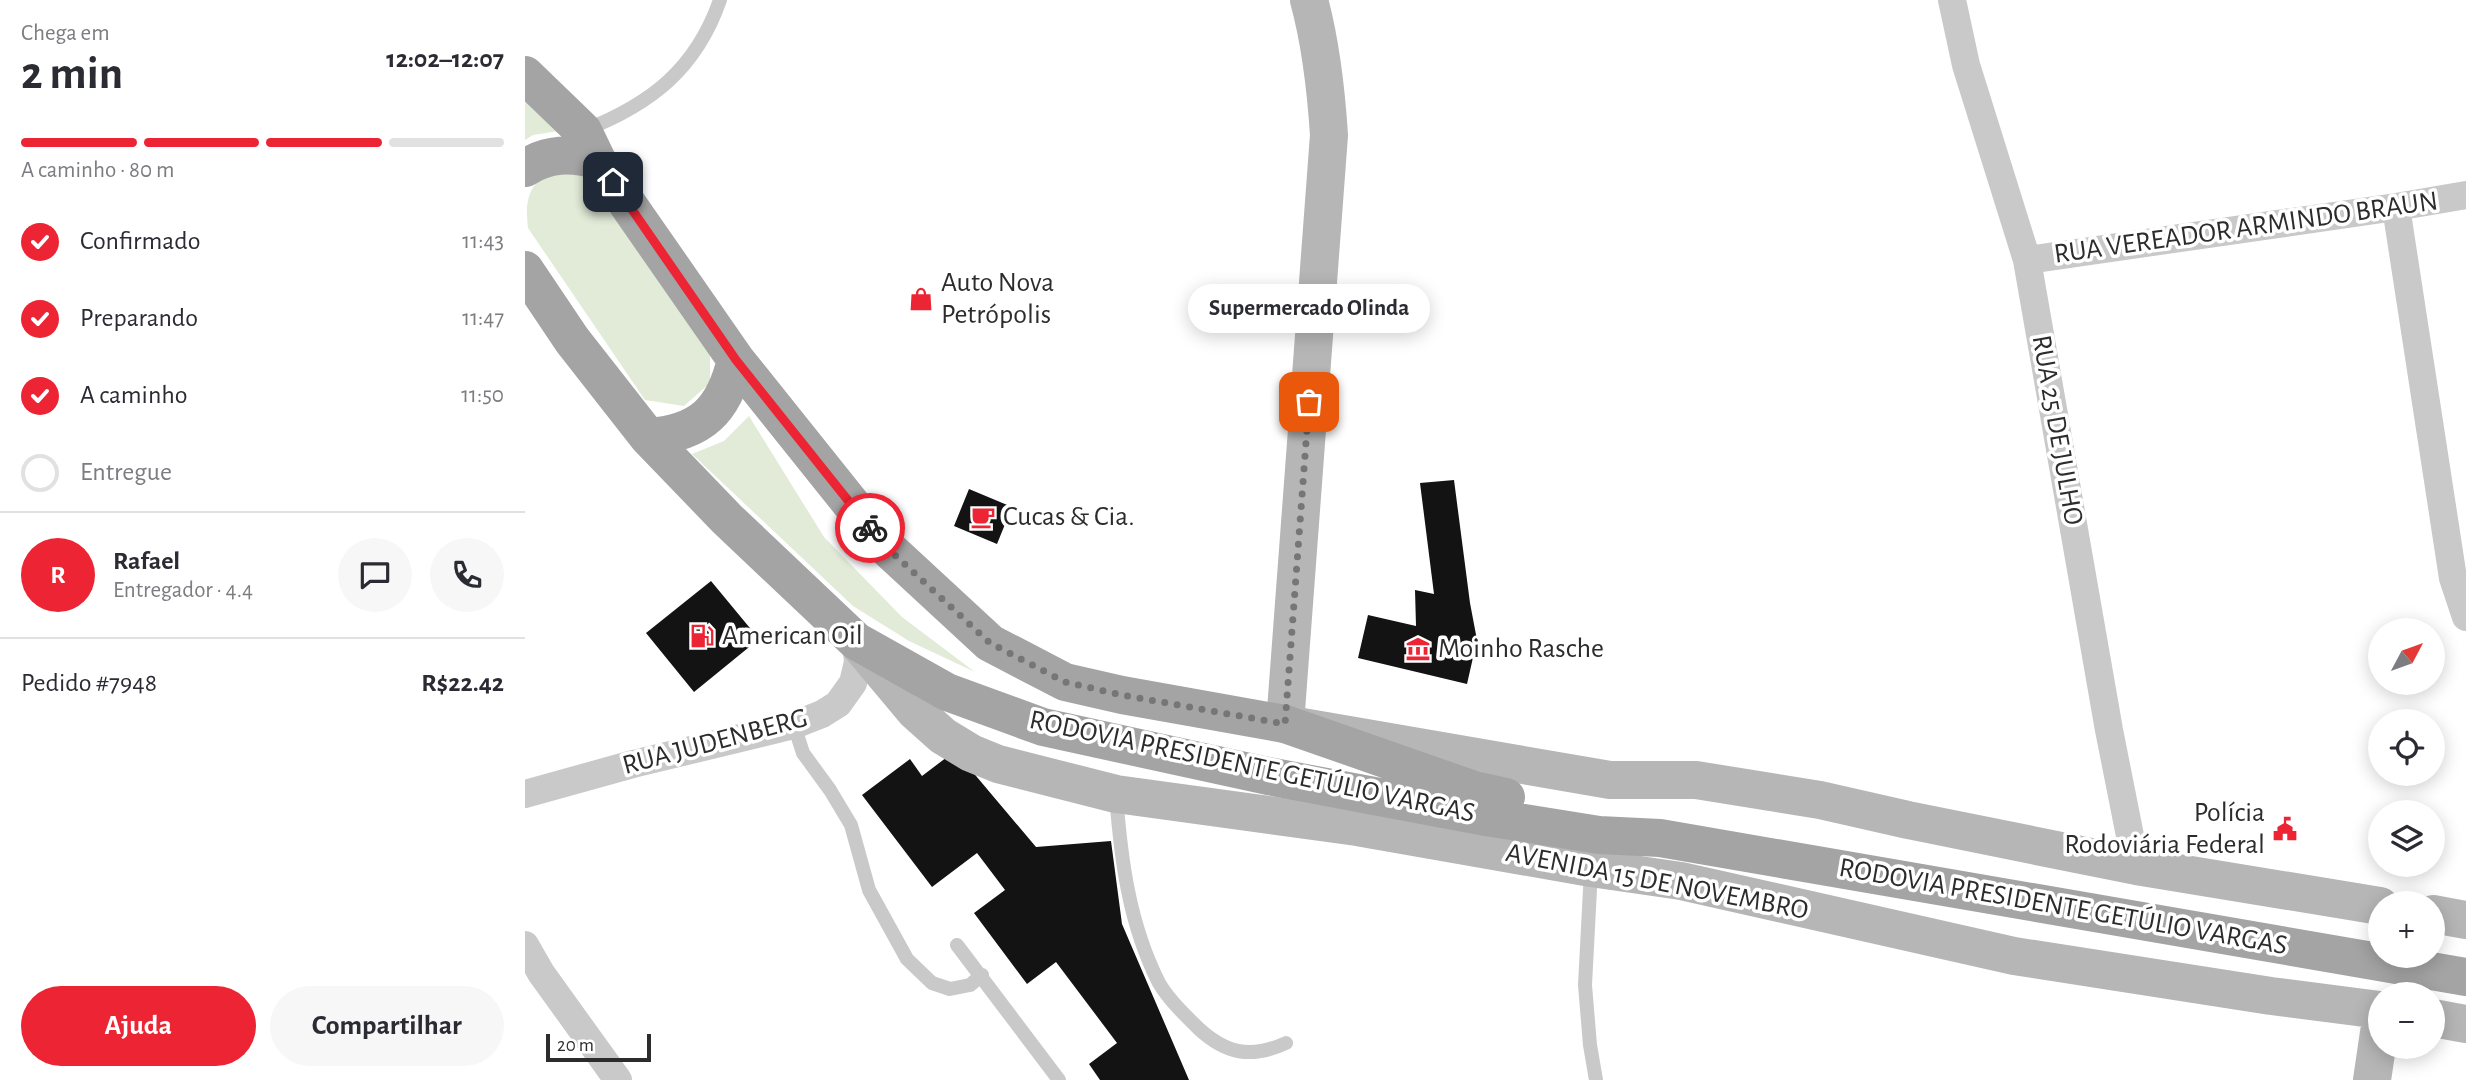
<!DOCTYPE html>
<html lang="pt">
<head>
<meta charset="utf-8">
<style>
  :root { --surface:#fff; --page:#f7f7f7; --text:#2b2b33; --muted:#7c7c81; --line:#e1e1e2; --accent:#ec2433 }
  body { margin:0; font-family:"Alegreya Sans",sans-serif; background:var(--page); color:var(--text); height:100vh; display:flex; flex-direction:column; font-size:26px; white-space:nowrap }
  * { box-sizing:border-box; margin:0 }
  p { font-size:23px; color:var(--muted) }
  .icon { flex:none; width:38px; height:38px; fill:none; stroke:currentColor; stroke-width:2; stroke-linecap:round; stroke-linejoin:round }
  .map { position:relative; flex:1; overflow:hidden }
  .sheet { display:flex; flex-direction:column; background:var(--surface); width:525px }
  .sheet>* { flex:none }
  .needle { width:46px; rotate:49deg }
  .controls { position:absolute; left:1843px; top:618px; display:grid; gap:14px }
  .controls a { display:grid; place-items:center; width:77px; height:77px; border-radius:50%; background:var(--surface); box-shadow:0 4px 18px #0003; font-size:35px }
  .scale { position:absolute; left:21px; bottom:18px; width:105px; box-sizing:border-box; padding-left:7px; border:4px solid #2c2c2c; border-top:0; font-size:19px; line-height:24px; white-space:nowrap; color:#2c2c2c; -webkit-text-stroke:5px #fff; paint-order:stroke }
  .pin { position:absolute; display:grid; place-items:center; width:60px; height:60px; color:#fff; margin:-30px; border-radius:14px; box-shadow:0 4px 10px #0006 }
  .courier { position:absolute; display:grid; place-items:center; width:70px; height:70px; margin:-35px; border:5px solid #ec2433; border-radius:50%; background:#fff; color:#222; box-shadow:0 2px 9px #0007 }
  .bubble { position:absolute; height:49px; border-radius:24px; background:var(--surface); box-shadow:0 4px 18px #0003; font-size:23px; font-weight:600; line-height:49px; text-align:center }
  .headline em { font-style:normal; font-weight:600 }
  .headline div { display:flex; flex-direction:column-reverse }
  .headline { display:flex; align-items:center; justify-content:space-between; height:119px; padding:0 21px }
  h1 { font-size:46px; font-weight:600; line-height:52px }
  .bar { display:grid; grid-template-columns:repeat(4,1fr); gap:10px 7px; align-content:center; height:84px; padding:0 21px }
  .bar i { height:9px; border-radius:5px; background:var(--line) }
  .bar .selected { background:var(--accent) }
  .bar p { grid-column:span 4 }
  .line { display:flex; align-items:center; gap:18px; padding:0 21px; border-top:2px solid var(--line) }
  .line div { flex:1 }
  .round { display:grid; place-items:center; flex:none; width:74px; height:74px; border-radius:37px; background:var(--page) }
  ol { padding:0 21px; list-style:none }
  li { display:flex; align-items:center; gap:21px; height:77px }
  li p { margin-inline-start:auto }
  li .icon { padding:7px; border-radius:50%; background:var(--accent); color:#fff; stroke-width:4 }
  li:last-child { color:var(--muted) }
  li i { width:38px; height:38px; border:4px solid var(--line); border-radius:50% }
  .action { display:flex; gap:14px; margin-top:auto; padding:14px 21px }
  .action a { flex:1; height:80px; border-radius:42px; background:var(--accent); color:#fff; font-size:28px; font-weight:600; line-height:80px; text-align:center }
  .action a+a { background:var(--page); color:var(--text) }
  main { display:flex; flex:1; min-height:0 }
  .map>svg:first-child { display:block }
  .green { fill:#e2ebd8 }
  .building { fill:#131313 }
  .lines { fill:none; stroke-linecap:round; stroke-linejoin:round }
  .lane { stroke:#c9c9c9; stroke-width:14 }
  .street { stroke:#c9c9c9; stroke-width:28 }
  .secondary { stroke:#b6b6b6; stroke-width:38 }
  .primary { stroke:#a4a4a4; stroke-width:38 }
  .done { stroke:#767676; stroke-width:7; stroke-dasharray:0 12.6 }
  .route { stroke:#ec2433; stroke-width:9 }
  .labels { text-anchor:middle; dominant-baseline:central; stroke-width:7; stroke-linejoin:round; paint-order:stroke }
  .street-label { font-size:28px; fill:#2c2c2c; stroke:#fff }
  .poi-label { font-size:28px; fill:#2c2c2c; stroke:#fff; text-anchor:start }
</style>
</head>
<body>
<main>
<section class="sheet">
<div class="headline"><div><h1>2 min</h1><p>Chega em</p></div><em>12:02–12:07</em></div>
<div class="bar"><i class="selected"></i><i class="selected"></i><i class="selected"></i><i></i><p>A caminho · 80 m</p></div>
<ol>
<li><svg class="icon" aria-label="check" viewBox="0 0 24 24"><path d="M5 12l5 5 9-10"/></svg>Confirmado<p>11:43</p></li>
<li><svg class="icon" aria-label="check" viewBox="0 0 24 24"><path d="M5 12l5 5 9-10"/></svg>Preparando<p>11:47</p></li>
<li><svg class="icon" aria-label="check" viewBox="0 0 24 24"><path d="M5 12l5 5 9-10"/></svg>A caminho<p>11:50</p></li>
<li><i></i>Entregue</li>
</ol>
<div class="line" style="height:126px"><b class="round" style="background:var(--accent);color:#fff">R</b><div><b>Rafael</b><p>Entregador · 4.4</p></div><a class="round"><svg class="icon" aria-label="chat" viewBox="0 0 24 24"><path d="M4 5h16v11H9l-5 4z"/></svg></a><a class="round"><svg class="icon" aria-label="phone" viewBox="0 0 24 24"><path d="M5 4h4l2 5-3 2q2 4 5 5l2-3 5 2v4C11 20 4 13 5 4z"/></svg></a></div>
<div class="line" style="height:91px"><div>Pedido #7948</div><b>R$22.42</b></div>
<div class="action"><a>Ajuda</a><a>Compartilhar</a></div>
</section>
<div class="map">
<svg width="1941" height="1080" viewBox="0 0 1941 1080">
  <rect width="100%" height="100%" fill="#fff"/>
  <path class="green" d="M 0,101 L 40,130 L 8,135 L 0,140 Z
    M 63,168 L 185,345 L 185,383 L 159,406 L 120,400 L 3,228 C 0,199 3,189 24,169 Z
    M 224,416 L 299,537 L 377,617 L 450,672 L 384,641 L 328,606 L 167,454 L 199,441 Z"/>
  <path class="building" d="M 929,480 L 945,603 L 952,640 L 942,684 L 833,658 L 843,615 L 891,626 L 890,590 L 909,594 L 895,483 Z
    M 444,489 L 487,507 L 472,544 L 429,526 Z
    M 186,581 L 234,639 L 169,692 L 121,633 Z
    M 430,751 L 511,847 L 586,841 L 597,924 L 664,1080 L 575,1080 L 564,1064 L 592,1043 L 531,962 L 502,984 L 449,913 L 480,890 L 452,853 L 407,887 L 337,795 L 385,759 L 397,776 Z"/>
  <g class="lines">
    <path class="lane" d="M 60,130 C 126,104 171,69 195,0
      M 269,725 L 278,753 L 305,790 L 326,825 L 344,890 L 382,959 L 407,983 L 425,989 L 445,985 L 457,975
      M 591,795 C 596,860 604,924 634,983 C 644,1000 659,1014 673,1028 C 701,1054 726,1059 761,1043
      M 1066,870 L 1060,985 L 1065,1045 L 1071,1080
      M 432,945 L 534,1080"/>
    <path class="street" d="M 1427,0 L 1441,65 L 1502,260 L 1584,730 L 1611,866
      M 1871,207 L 1928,578 L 1941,617
      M 1502,260 L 1871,207 L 1941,195
      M 0,794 L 108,764 L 269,725 L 297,714 L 313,704 L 328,683 L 333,662 L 331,641
      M 0,945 L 16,973 L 93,1080"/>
    <path class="secondary" d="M 784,0 C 796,44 801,89 804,135 L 760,724 L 1085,780 L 1171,780 L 1295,800 L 1383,820 L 1611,866 L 1855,906
      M 333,643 L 390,711 L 418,736 L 446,753 L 473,764 L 591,794 L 832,827 L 1066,868 L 1156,881 L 1489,956 L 1746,996 L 1855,1010
      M 1908,914 L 1941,920
      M 1908,1018 L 1941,1024
      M 1847,1080 L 1855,1026"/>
    <path class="primary" d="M 0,75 L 58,131 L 72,160 L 211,360 L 359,545 L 465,643 L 540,682 L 597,695 L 760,724 L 949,790 L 981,797
      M 0,168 C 23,153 46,153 72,160
      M 0,270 L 47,340 L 123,437 L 202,519 L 331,641 L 422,692 L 518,727 L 743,776 L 961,817 L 1074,835 L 1135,838 L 1941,977
      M 123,437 C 177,433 199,410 211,360"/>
  </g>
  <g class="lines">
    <path class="done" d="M 345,528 L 359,545 L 465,643 L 540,682 L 597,695 L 760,724 L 784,402"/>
    <path class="route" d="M 88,182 L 211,360 L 345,528"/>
  </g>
  <defs>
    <g id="shop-bare" transform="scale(1.89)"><path d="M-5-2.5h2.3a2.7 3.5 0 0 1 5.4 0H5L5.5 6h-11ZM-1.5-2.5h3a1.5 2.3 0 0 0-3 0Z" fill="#ec2433" stroke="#fff" stroke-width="2.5" paint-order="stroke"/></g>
    <g id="cafe-bare" transform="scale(1.89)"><path d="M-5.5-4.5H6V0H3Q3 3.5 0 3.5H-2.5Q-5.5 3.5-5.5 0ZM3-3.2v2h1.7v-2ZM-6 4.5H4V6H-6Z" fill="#ec2433" stroke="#fff" stroke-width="2.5" paint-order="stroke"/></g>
    <g id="fuel-bare" transform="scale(1.89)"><path d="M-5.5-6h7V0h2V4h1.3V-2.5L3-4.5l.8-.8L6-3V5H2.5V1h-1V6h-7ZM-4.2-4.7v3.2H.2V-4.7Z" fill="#ec2433" stroke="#fff" stroke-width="2.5" paint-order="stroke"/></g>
    <g id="museum-bare" transform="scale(1.89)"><path d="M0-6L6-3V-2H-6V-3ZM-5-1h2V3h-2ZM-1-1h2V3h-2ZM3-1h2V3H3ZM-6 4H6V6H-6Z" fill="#ec2433" stroke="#fff" stroke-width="2.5" paint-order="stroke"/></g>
    <g id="civic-bare" transform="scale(1.89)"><path d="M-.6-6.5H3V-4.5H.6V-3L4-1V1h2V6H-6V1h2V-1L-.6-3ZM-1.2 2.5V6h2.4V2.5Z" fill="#ec2433" stroke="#fff" stroke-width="2.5" paint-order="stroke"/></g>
  </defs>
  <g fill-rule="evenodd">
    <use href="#shop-bare" x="396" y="299"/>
    <use href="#cafe-bare" x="458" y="517"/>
    <use href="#fuel-bare" x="177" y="636"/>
    <use href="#museum-bare" x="893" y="649"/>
    <use href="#civic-bare" x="1760" y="829"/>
  </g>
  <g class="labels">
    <g class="street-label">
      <text transform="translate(1721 228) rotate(-8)">RUA VEREADOR ARMINDO BRAUN</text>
      <text transform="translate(1532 430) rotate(80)">RUA 25 DE JULHO</text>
      <text transform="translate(190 742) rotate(-15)">RUA JUDENBERG</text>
      <text transform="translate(727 767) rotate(12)">RODOVIA PRESIDENTE GETÚLIO VARGAS</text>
      <text transform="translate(1132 882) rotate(11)">AVENIDA 15 DE NOVEMBRO</text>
      <text transform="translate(1538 907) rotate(10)">RODOVIA PRESIDENTE GETÚLIO VARGAS</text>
    </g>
    <g class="poi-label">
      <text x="416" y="283">Auto Nova<tspan x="416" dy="32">Petrópolis</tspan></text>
      <text x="478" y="517">Cucas &amp; Cia.</text>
      <text x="197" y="636">American Oil</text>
      <text x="913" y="649">Moinho Rasche</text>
      <text x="1740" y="813" text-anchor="end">Polícia<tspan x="1740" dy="32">Rodoviária Federal</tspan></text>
    </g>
  </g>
</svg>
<div class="controls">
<a><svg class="needle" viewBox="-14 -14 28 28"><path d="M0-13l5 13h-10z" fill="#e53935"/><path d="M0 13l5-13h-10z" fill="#7c7c81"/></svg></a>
<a><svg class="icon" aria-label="locate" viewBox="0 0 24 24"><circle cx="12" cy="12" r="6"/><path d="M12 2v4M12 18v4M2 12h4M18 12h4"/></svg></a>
<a><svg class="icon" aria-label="layers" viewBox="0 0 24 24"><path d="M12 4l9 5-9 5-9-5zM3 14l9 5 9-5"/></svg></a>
<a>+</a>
<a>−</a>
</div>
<div class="scale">20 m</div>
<div class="pin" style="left:784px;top:402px;background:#ea580c"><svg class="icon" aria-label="bag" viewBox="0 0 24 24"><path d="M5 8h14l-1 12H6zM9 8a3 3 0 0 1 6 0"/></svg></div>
<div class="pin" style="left:88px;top:182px;background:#1f2937"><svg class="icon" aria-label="home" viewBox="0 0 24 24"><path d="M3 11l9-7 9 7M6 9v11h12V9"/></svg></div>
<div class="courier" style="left:345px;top:528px"><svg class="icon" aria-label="bike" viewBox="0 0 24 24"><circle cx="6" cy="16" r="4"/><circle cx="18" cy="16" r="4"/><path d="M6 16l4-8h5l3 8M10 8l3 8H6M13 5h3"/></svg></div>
<div class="bubble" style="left:663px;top:284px;width:242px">Supermercado Olinda</div>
</div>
</main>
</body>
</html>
